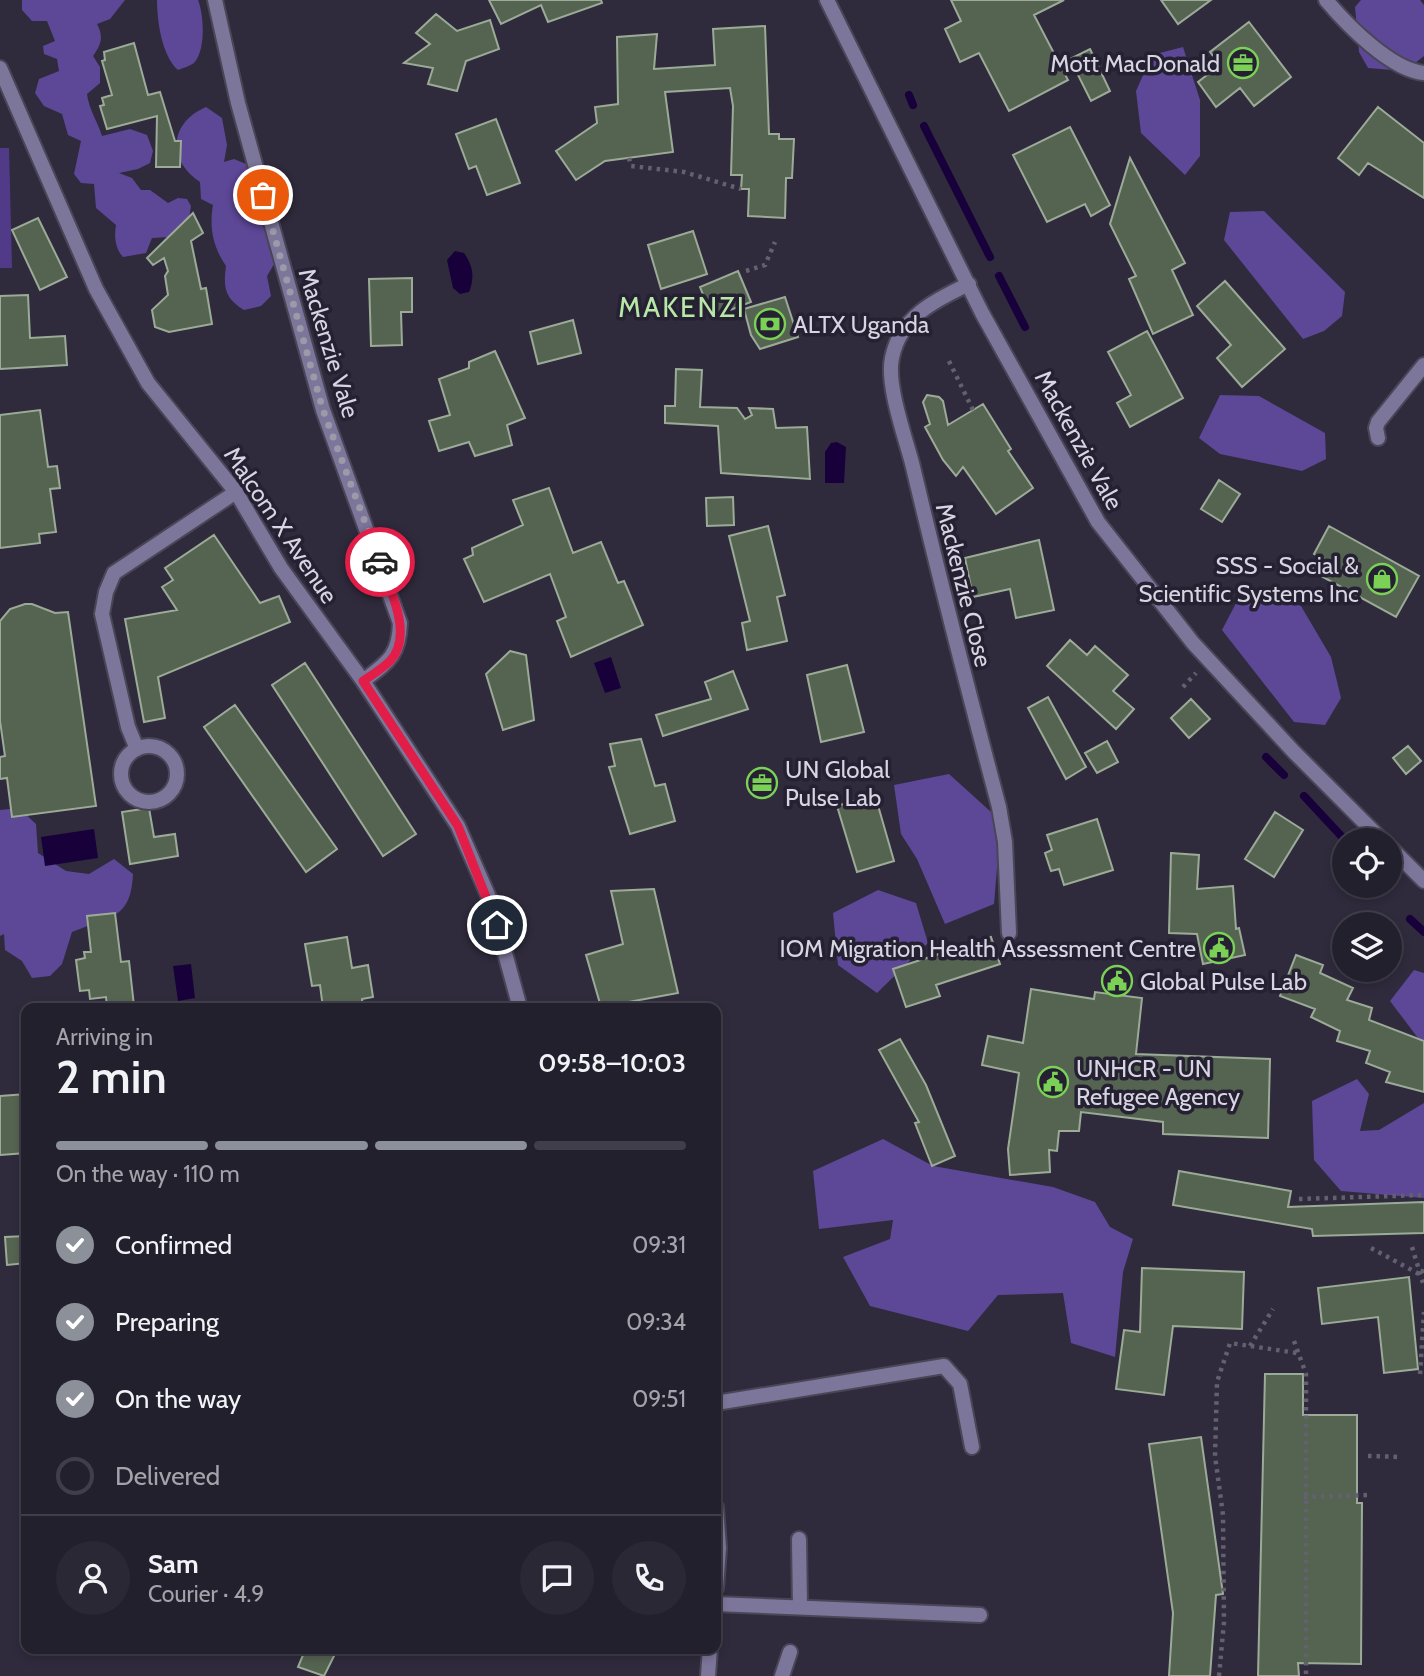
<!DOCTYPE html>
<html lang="en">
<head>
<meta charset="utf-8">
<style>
  :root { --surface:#23202e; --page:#2b2836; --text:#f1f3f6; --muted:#a3a3aa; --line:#403e4a; --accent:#8c9099 }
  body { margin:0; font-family:Cabin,sans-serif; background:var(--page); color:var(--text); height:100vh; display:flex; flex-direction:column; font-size:26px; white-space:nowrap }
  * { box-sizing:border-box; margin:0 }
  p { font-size:23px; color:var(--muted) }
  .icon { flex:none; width:38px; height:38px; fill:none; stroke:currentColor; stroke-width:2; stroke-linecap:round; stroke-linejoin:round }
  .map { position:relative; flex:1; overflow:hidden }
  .details { position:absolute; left:21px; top:1003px; width:700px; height:651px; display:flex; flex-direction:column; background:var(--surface); border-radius:14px; box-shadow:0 4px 10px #0003,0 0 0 2px var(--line) }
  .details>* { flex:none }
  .fabs { position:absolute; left:1332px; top:828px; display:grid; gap:14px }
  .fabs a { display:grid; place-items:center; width:70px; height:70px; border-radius:50%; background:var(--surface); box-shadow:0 4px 10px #0003,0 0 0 2px var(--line); font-size:35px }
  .pin { position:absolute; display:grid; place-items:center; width:60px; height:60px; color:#fff; margin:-30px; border:4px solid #fff; border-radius:50%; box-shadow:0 2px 7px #0007 }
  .courier { position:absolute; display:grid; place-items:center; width:70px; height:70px; margin:-35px; border:5px solid #e11d48; border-radius:50%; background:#fff; color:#222; box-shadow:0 2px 9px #0007 }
  .summary em { font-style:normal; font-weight:600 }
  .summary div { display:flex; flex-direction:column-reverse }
  .summary { display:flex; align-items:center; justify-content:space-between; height:119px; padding:0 35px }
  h1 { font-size:46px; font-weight:600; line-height:52px }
  .bar { display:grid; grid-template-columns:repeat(4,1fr); gap:10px 7px; align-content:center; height:84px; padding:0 35px }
  .bar i { height:9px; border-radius:5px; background:var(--line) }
  .bar .current { background:var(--accent) }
  .bar p { grid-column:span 4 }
  .line { display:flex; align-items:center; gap:18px; padding:0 35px; border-top:2px solid var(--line) }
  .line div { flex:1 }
  .round { display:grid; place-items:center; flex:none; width:74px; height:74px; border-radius:37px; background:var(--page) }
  ol { padding:0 35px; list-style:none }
  li { display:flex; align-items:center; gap:21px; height:77px }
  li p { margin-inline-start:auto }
  li .icon { padding:7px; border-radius:50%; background:var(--accent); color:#fff; stroke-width:4 }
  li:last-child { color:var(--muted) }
  li i { width:38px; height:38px; border:4px solid var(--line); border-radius:50% }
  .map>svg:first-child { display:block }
  .green { fill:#513b89 }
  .forest { fill:#5d4797 }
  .water { fill:#18003a }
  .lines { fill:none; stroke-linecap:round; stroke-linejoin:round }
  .stream { stroke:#18003a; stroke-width:8 }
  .building { fill:#556351; stroke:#9cab97; stroke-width:2 }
  .lane-casing { stroke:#4a4657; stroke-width:18 }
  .street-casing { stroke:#4a4657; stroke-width:18 }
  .path { stroke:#636070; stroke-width:4.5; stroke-dasharray:3.5 5; stroke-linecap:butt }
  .lane { stroke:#7d769b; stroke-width:14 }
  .street { stroke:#7d769b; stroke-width:14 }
  .done { stroke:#9c9aa8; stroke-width:7; stroke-dasharray:0 12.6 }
  .route { stroke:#e11d48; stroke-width:9 }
  .labels { text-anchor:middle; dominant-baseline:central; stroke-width:7; stroke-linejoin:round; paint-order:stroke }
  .poi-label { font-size:24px; fill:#d7d5e1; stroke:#252133; text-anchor:start }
  .street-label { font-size:24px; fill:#d7d5e1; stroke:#252133 }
  .quarter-label { font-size:28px; letter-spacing:2px; fill:#b8e8a7; stroke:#252133 }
</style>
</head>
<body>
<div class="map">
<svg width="1424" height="1676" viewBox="0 0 1424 1676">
  <rect width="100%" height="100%" fill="#2f2b3d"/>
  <path class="green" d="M 0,148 L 9,148 L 12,268 L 0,268 Z"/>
  <path class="forest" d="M 22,0 L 125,0 L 110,19 L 97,24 C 104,37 101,45 93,56 L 100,67 L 100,83 L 87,94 C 89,110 97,120 102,136 L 130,129 L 147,135 L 153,151 L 150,163 L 138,169 L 119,173 L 132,178 L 141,190 L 150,190 L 168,203 L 178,198 L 187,199 L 191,206 L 188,224 L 169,237 L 152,238 L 146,253 L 123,257 C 115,248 114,236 116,225 L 96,208 L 94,184 L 81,183 L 74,174 L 81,141 L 68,135 L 62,114 L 44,106 L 35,93 L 39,79 L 59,71 L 57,59 L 44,54 L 43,46 L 55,41 L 47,21 L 32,21 L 22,10 Z
    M 157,0 L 198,0 C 204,15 206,50 194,63 C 190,66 183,68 178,70 C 162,56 157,21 157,0 Z
    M 1361,0 L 1420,0 L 1424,5 L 1424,56 L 1405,71 L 1368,68 L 1359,52 L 1355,7 Z
    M 1183,47 L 1200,100 L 1200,156 L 1185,175 L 1141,133 L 1136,91 L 1152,55 Z
    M 206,107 L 222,118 L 227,145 L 224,162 L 234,159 L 253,167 L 261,183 L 250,215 L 270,223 L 276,261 L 267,276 L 271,296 L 261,306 L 244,310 C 225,298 223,288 226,266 C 213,247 209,228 213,205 L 201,199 L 200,182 C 167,160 169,123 206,107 Z
    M 1264,211 L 1345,292 L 1342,316 L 1324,331 L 1303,339 L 1224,240 L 1230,212 Z
    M 1220,395 L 1259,396 L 1325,433 L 1326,459 L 1302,471 L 1220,454 L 1199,438 Z
    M 1245,586 L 1301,606 L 1331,657 L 1341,698 L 1325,725 L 1294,722 L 1222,630 Z
    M 949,774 L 1001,821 L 994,904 L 945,924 L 917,859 L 901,834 L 894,785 Z
    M 19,808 L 36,824 L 38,853 L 66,871 L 89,874 L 114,859 L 133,874 C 131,920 109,917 72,932 L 62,964 L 50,976 L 32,978 L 22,961 L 5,950 L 4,934 L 0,936 L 0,810 Z
    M 878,890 L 916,903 L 928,943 L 877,993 L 838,965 L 833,913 Z
    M 1414,970 L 1424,973 L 1424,1046 L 1390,1001 Z
    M 1357,1079 L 1369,1094 L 1360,1131 L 1379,1130 L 1424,1103 L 1424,1198 L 1341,1191 L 1314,1160 L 1312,1101 Z
    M 883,1139 L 933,1166 L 1053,1187 L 1095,1202 L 1110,1227 L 1133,1239 L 1123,1272 L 1115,1357 L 1071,1343 L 1063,1293 L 998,1295 L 968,1331 L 870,1306 L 843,1257 L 890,1239 L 893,1220 L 819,1229 L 813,1171 Z"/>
  <path class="water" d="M 455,251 L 464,253 C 473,266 475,277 469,292 L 460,294 L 453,288 L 447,260 Z
    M 837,442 L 846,447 L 844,483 L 825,483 L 825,452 L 831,443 Z
    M 611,657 L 621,688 L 605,693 L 594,663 Z
    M 94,829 L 98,858 L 45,866 L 41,837 Z
    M 191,964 L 195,998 L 178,1001 L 173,966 Z"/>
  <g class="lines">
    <path class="stream" d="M 909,95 L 913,105
      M 924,126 L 990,257
      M 999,276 L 1025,327
      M 1266,757 L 1284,775
      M 1304,796 L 1345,840
      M 1410,919 L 1424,932"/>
  </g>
  <path class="building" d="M 489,0 L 601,0 L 602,3 L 548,22 L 541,5 L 501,24 Z
    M 951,0 L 1064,0 L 1034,15 L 1068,80 L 1009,111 L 979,53 L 960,62 L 945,29 L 961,21 Z
    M 1161,0 L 1211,0 L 1178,24 Z
    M 436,14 L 457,31 L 490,20 L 499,49 L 466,61 L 457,91 L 428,84 L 433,68 L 404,63 L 430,44 L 416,33 Z
    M 1249,22 L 1291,77 L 1254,106 L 1240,88 L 1216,107 L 1198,82 L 1220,65 L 1210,52 Z
    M 765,26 L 769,134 L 779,134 L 779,139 L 794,139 L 792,178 L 786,178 L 785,218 L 748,216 L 749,189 L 741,189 L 742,175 L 731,175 L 733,106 L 730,88 L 665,92 L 673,152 L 605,161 L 576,180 L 556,151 L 597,123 L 595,107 L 618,104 L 617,37 L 657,34 L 654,69 L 715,65 L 713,29 Z
    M 134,43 L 148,95 L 160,92 L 175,141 L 181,141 L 180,167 L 156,167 L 157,116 L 107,129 L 100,106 L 104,105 L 102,98 L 112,95 L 102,61 L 105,60 L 104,52 Z
    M 1090,49 L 1110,91 L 1091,101 L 1070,59 Z
    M 1378,107 L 1424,143 L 1424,198 L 1368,163 L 1359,175 L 1338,158 Z
    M 496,119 L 520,183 L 487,195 L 476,166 L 469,169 L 456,134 Z
    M 1070,127 L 1110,205 L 1091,216 L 1085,204 L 1047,222 L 1013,155 Z
    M 1130,158 L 1185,263 L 1172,270 L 1193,315 L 1153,334 L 1129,279 L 1136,276 L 1110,224 Z
    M 193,213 L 203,233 L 191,241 L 201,289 L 206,288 L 212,324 L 169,332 L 155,327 L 152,310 L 168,295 L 165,276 L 168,271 L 164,258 L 153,265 L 147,258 Z
    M 38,218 L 67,277 L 40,290 L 12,230 Z
    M 693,231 L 707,274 L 661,289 L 648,245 Z
    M 738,271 L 751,302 L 712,317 L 700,287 Z
    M 412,278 L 412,312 L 401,312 L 402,345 L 371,346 L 369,279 Z
    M 1225,281 L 1285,349 L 1242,387 L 1217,358 L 1231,345 L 1197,306 Z
    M 28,295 L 30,338 L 65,336 L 67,365 L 0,369 L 0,296 Z
    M 785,297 L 798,337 L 760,349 L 751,335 L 744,309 Z
    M 573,320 L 581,353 L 538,364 L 530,332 Z
    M 1147,331 L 1183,398 L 1130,427 L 1117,403 L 1131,395 L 1108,352 Z
    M 495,351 L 525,418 L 507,425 L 512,445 L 475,456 L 469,442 L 439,451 L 429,421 L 450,415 L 439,379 L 469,368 L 469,362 Z
    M 676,369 L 702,370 L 700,407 L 737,408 L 745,419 L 752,415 L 749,408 L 773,409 L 776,428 L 807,427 L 810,479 L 721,473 L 718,426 L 665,423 L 665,406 L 675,406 Z
    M 927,395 L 939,397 L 943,401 L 948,425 L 983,404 L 1011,449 L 1008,451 L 1033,488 L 996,514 L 963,467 L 956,476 L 943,460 L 925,427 L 930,424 L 923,402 Z
    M 40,410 L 48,467 L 57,466 L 60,488 L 50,489 L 56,532 L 39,534 L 40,543 L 0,548 L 0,415 Z
    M 1219,480 L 1240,494 L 1222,522 L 1201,509 Z
    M 549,488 L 573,553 L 601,542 L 618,583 L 624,581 L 643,625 L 571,657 L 557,621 L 566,617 L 550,574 L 484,602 L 464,559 L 473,555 L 472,548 L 523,525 L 513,500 Z
    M 733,497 L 734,525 L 707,526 L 706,498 Z
    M 768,526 L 785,595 L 777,597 L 787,641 L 747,650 L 742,623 L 750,621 L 729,536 Z
    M 1329,526 L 1419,576 L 1396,617 L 1312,571 L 1319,557 L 1314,554 Z
    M 214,535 L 260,603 L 279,596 L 290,622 L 158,677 L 165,718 L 144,722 L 125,619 L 177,610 L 162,587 L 173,580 L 165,568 Z
    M 1039,540 L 1054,610 L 1016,618 L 1010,589 L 973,597 L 965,558 Z
    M 25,604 L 32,604 L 55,613 L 68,612 L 96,806 L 12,817 L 7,778 L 0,779 L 0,757 L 5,756 L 0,721 L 0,621 L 10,609 Z
    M 1070,640 L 1087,655 L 1095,646 L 1128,675 L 1113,691 L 1134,709 L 1116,729 L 1047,666 Z
    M 510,651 L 526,655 L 534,720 L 503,730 L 486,674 Z
    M 305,663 L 416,834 L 383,856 L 272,685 Z
    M 847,665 L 864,732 L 821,742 L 807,675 Z
    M 733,671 L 748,709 L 663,736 L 656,715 L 711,699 L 705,682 Z
    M 1048,697 L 1086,767 L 1066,779 L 1028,708 Z
    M 1191,699 L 1210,719 L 1189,738 L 1171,718 Z
    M 235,705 L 337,849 L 306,872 L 204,727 Z
    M 641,739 L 655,786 L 665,784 L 675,821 L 630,834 L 609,767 L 615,766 L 610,744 Z
    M 1107,741 L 1118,762 L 1097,773 L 1085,753 Z
    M 1408,746 L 1421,761 L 1406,774 L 1393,758 Z
    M 875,795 L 894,861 L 857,872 L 837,806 Z
    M 149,808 L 154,837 L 175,834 L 178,856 L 130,864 L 122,812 Z
    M 1275,812 L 1303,830 L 1274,877 L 1245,859 Z
    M 1097,819 L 1113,870 L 1064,885 L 1059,869 L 1051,871 L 1045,853 L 1052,850 L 1047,835 Z
    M 1171,853 L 1199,855 L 1197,889 L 1233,886 L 1236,929 L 1239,928 L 1245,955 L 1203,964 L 1197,934 L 1169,933 Z
    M 654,889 L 678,993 L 601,1007 L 586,955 L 623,944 L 611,891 Z
    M 115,913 L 121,962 L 129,961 L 134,1006 L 107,1008 L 106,997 L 90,999 L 89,990 L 80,991 L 76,960 L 85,958 L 84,952 L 91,952 L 87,916 Z
    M 347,937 L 352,968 L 368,965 L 373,997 L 362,999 L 363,1008 L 323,1008 L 320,985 L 312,986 L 305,944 Z
    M 991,937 L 1000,964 L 936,985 L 940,996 L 906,1007 L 893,969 Z
    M 1296,955 L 1323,965 L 1320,973 L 1353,988 L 1347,1000 L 1372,1008 L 1369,1020 L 1424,1041 L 1424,1092 L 1386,1082 L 1390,1072 L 1366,1063 L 1370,1051 L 1337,1041 L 1340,1031 L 1311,1017 L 1315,1009 L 1280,996 Z
    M 1031,989 L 1094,999 L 1095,992 L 1142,998 L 1136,1054 L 1270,1059 L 1268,1138 L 1163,1134 L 1163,1122 L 1081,1112 L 1079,1131 L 1059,1131 L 1057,1151 L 1049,1150 L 1050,1172 L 1010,1175 L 1008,1149 L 1019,1073 L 982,1065 L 988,1036 L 1023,1043 Z
    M 900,1039 L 926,1085 L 955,1156 L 932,1166 L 915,1123 L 919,1122 L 879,1050 Z
    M 26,1094 L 26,1153 L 0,1155 L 0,1096 Z
    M 1179,1171 L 1291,1191 L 1288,1207 L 1424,1202 L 1424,1233 L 1313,1236 L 1312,1229 L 1173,1205 Z
    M 26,1236 L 26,1263 L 7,1265 L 5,1237 Z
    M 1142,1268 L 1244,1272 L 1242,1329 L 1173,1326 L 1164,1395 L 1116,1389 L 1124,1330 L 1140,1332 Z
    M 1409,1277 L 1418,1369 L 1384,1373 L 1378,1317 L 1322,1324 L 1318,1288 Z
    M 1265,1374 L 1303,1374 L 1303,1415 L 1357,1415 L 1357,1503 L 1362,1503 L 1361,1664 L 1298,1663 L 1299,1676 L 1258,1676 Z
    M 1201,1437 L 1223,1594 L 1216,1595 L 1210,1676 L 1169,1676 L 1173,1613 L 1149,1444 Z
    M 306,1648 L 338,1648 L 324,1676 L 298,1667 Z"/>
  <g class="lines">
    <g class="lane-casing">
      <path id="lane" d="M121 774a28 28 0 1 1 56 0a28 28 0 1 1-56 0Z
        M 137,749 L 128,727 L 102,614 L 106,592 L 114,573 L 236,492
        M 716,1403 L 944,1366 L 960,1384 L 972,1447
        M 799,1539 L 800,1607
        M 716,1604 L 980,1615
        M 782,1676 L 790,1652"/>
    </g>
    <g class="street-casing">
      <path id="street" d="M 215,0 L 238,103 L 323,410 L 400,623 C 399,656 388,662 363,681
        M 827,0 L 982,313 L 1098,522 L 1193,643 L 1294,752 L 1382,840
        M 1326,0 C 1347,25 1391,70 1424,73
        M 0,68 L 96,289 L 148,383 L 236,492 L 281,568 L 363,681 L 458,826 L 491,902 L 520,1008
        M 969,284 C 935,300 900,317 892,358 C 886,385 906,439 913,467 C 940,581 969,694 999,807 L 1005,842 L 1009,933
        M 1378,438 L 1376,428 L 1378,422 L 1424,365
        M 1390,847 L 1424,881
        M 716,1507 L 719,1548 L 716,1588
        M 708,1676 L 710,1648"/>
    </g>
    <path class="path" d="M 629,158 L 631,166 L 684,172 L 741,189
      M 746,271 L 765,265 L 775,242
      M 949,361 L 973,410
      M 1183,687 L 1196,673
      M 1299,1199 L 1424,1195
      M 1412,1247 L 1424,1286
      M 1371,1248 L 1421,1275 L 1424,1268
      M 1294,1341 L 1306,1374 L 1306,1676
      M 1250,1346 L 1273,1309
      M 1420,1374 L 1424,1312
      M 1368,1456 L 1401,1457
      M 1304,1497 L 1371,1495
      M 1219,1676 L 1224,1622 L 1223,1515 L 1215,1456 L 1217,1382 L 1230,1343 L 1297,1353"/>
    <use href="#lane" class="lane"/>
    <use href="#street" class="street"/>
  </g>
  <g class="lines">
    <path class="done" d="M 263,195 L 323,410 L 380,562"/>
    <path class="route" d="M 380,562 C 390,589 414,636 390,661 C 382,669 372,675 363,681 L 458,826 L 497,925"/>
  </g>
  <defs>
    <g id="office-ring" transform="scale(1.575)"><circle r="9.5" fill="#252133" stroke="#7ad156" stroke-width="1.5"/><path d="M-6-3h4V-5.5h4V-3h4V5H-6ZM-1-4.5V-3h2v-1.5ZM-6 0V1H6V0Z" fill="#7ad156"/></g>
    <g id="bank-ring" transform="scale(1.575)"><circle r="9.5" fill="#252133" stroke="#7ad156" stroke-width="1.5"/><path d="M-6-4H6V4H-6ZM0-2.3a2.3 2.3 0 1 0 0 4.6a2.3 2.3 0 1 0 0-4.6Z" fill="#7ad156"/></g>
    <g id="shop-ring" transform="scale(1.575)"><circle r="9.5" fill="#252133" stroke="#7ad156" stroke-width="1.5"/><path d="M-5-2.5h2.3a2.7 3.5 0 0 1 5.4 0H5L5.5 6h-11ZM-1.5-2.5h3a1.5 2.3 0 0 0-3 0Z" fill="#7ad156"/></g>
    <g id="civic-ring" transform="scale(1.575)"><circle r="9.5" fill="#252133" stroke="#7ad156" stroke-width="1.5"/><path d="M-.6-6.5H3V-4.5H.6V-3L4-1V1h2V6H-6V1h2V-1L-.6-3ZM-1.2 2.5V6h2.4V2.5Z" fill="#7ad156"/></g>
  </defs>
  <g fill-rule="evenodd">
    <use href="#office-ring" x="1243" y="63"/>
    <use href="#bank-ring" x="770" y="324"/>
    <use href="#shop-ring" x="1382" y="579"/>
    <use href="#office-ring" x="762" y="783"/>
    <use href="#civic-ring" x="1219" y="948"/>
    <use href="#civic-ring" x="1117" y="981"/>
    <use href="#civic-ring" x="1053" y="1082"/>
  </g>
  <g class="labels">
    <g class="poi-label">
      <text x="1220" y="63" text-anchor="end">Mott MacDonald</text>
      <text x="793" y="324">ALTX Uganda</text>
      <text x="1359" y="565" text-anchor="end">SSS - Social &amp;<tspan x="1359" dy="28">Scientific Systems Inc</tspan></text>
      <text x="785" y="769">UN Global<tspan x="785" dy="28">Pulse Lab</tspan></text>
      <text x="1196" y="948" text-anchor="end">IOM Migration Health Assessment Centre</text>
      <text x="1140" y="981">Global Pulse Lab</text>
      <text x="1076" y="1068">UNHCR - UN<tspan x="1076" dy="28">Refugee Agency</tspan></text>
    </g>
    <g class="street-label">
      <text transform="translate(329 343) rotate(73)">Mackenzie Vale</text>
      <text transform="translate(1079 440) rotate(61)">Mackenzie Vale</text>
      <text transform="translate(281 525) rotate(56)">Malcom X Avenue</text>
      <text transform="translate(964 585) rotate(76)">Mackenzie Close</text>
    </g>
    <g class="quarter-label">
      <text x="682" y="307">MAKENZI</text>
    </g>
  </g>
</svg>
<div class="fabs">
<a><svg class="icon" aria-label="locate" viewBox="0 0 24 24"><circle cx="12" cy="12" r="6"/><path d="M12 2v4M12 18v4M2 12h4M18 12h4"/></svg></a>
<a><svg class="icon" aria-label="layers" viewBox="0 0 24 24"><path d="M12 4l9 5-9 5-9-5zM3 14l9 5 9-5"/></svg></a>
</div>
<div class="pin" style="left:263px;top:195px;background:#ea580c"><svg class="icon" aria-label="bag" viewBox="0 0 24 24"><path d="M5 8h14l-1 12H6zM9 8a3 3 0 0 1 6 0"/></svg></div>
<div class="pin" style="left:497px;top:925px;background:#1f2937"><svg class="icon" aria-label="home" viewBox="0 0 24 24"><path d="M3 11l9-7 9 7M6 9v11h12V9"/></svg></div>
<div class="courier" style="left:380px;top:562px"><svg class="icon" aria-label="car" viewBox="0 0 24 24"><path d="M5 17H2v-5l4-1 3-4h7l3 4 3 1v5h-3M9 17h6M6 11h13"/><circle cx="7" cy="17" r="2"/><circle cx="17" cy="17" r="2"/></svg></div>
<section class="details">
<div class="summary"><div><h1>2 min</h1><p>Arriving in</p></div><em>09:58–10:03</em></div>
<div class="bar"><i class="current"></i><i class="current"></i><i class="current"></i><i></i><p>On the way · 110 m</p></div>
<ol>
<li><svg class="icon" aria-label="check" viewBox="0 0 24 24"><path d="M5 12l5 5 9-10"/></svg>Confirmed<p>09:31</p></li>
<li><svg class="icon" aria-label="check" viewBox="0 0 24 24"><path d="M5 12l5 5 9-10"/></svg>Preparing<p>09:34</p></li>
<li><svg class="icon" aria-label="check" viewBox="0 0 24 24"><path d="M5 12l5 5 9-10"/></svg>On the way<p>09:51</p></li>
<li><i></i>Delivered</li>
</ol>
<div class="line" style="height:126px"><a class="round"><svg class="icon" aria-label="person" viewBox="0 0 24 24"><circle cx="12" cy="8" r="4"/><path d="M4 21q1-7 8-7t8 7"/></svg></a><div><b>Sam</b><p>Courier · 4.9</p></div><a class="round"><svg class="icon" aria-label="chat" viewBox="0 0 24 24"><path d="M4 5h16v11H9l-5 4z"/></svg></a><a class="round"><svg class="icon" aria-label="phone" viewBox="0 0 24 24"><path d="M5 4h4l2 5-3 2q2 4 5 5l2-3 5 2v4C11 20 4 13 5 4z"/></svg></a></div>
</section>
</div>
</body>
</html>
